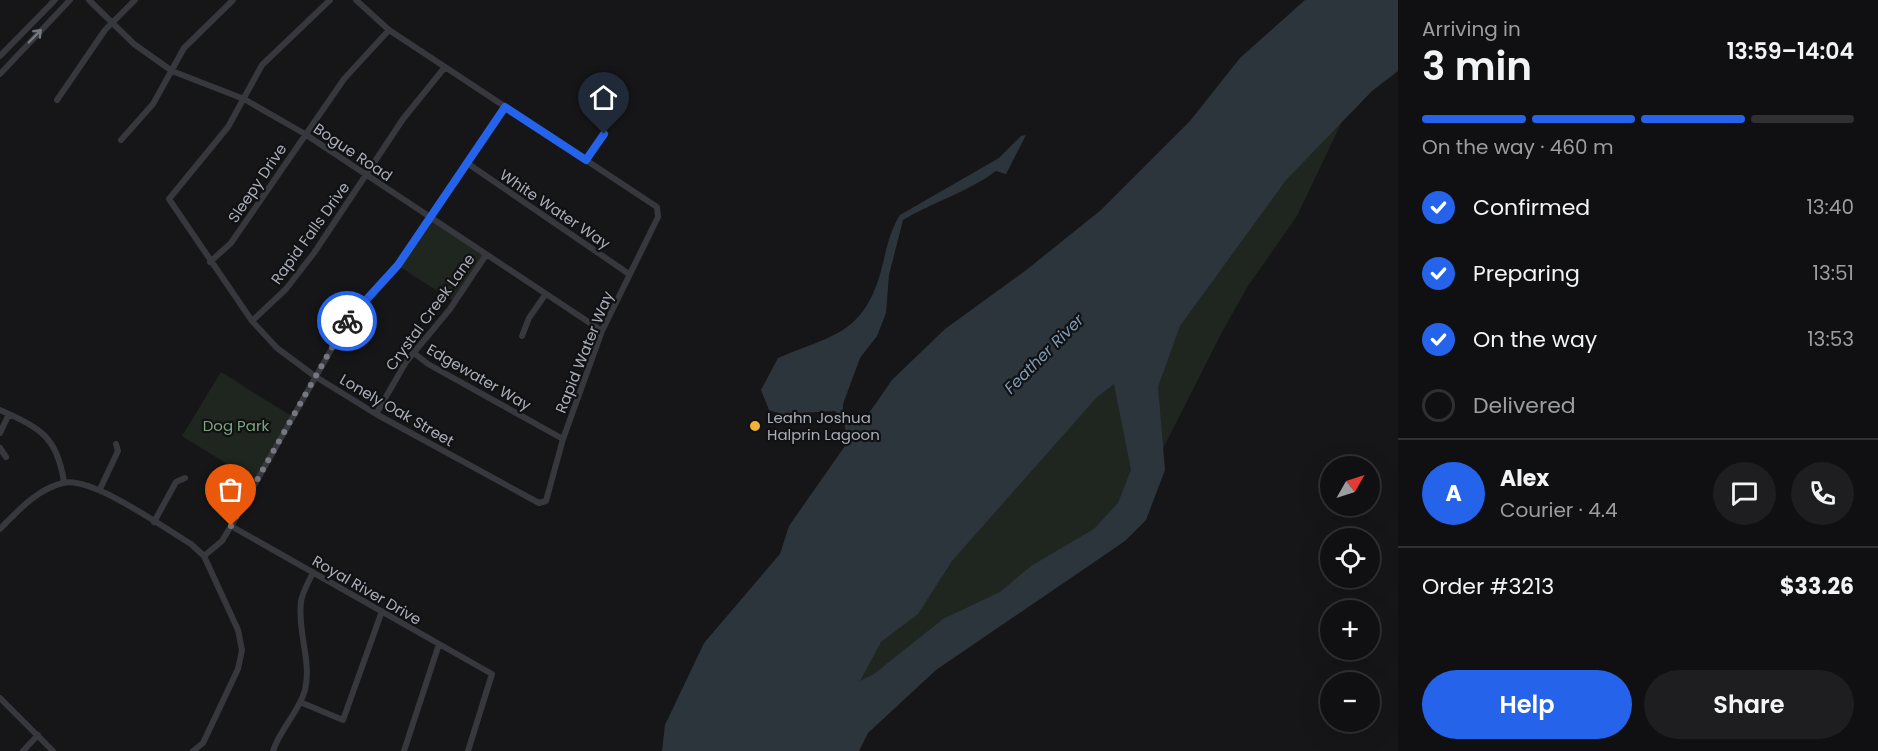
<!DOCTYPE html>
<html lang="en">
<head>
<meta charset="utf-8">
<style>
  :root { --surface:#101012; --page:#1e1e20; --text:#f1f3f6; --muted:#9c9d9f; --line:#303032; --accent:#2563eb }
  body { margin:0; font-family:Poppins,sans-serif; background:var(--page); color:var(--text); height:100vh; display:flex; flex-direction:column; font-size:22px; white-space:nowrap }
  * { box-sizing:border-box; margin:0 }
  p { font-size:20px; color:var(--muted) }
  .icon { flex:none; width:33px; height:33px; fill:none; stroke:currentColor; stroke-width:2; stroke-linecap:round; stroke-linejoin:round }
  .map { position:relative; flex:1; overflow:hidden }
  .panel { display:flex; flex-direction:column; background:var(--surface); width:480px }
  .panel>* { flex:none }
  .needle { width:39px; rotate:51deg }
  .tools { position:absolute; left:1320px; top:456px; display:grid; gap:12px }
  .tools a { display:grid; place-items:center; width:60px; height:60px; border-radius:50%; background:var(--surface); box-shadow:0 6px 24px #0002,0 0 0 2px var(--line); font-size:30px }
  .pin { position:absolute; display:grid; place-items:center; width:51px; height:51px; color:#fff; margin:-62px -26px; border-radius:50% 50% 50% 0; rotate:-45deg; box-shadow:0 0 6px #0007 }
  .pin .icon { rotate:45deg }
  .courier { position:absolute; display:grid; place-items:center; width:60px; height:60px; margin:-30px; border:4px solid #2563eb; border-radius:50%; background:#fff; color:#222; box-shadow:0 2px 8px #0007 }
  .headline em { font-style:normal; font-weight:600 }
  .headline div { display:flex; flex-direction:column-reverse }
  .headline { display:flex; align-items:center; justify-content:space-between; height:102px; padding:0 24px }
  h1 { font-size:39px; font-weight:600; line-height:45px }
  .bar { display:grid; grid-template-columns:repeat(4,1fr); gap:9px 6px; align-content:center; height:72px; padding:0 24px }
  .bar i { height:8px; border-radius:4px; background:var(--line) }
  .bar .selected { background:var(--accent) }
  .bar p { grid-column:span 4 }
  .line { display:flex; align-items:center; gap:15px; padding:0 24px; border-top:2px solid var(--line) }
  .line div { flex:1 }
  .round { display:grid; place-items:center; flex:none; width:63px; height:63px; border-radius:32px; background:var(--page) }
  ol { padding:0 24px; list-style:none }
  li { display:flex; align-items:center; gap:18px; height:66px }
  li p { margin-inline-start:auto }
  li .icon { padding:6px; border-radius:50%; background:var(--accent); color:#fff; stroke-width:4 }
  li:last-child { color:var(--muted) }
  li i { width:33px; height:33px; border:3px solid var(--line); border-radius:50% }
  .primary-button { display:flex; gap:12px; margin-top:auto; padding:12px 24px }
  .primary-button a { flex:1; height:69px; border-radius:36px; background:var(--accent); color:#fff; font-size:24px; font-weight:600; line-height:69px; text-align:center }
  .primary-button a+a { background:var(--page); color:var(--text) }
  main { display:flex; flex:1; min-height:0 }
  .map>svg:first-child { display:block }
  .green { fill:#1e261f }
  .water { fill:#2c353c; fill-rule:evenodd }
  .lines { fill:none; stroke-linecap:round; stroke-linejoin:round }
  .minor { stroke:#37383d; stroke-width:6 }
  .oneway { stroke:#757881 }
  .done { stroke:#757880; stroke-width:6; stroke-dasharray:0 10.8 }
  .route { stroke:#2563eb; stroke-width:8 }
  .poi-dot { fill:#f2b134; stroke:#111113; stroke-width:2 }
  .labels { text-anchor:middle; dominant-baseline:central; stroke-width:4.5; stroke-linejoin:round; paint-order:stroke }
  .street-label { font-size:15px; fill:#a8adb8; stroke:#111113 }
  .poi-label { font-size:15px; fill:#a8adb8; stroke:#111113; text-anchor:start }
  .park-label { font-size:15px; fill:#7fa381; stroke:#111113 }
  .water-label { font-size:16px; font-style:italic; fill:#7f9bb3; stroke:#111113 }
</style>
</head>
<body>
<main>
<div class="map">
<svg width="1398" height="751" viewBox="0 0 1398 751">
  <rect width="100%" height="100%" fill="#161618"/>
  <path class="green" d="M 1347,111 L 1297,216 L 1248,286 L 1222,332 L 1135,504 L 849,704 L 883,617 L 1214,250 Z
    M 430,218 L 486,255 L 455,302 L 397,265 Z
    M 221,372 L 293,417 L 256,482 L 182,436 Z"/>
  <path class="water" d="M 1305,0 L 1398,0 L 1398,71 L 1372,91 L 1286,180 L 1180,326 L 1158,387 L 1165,470 L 1146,520 L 1125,541 L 936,670 L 868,733 L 859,751 L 662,751 L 665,725 L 704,643 L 780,554 L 789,526 L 847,443 L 844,421 L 835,411 L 781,414 L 769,410 L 761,390 L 778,358 C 832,335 863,335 881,271 C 886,252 889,232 900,215 L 999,158 L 1021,136 L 1026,135 L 1006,174 L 996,171 C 968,192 933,202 903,220 L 889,275 L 886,313 L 877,336 L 860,358 L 843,404 L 843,415 L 860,426 L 892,380 L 945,329 L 1025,271 L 1101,210 L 1190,121 L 1240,58 ZM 1114,384 L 1131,470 L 1118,503 L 1094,529 L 1031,566 L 1000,592 L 943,619 L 874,674 L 860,681 L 881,642 L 918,614 L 952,561 L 1097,397 Z"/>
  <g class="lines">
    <path class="minor" d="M 89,0 L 134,44 L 172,71 L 244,99 L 305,134 L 602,331
      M 330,0 L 262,65 L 228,127 L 169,199 L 252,321 L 277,348 L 316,377 L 376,414 L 539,503 L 546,501 L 563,439 L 602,331 L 658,217 L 657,207 L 389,30 L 356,0
      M 0,56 L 55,0
      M 0,74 L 70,0
      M 57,100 L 105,30 L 135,0
      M 121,140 L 153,104 L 184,48 L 233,0
      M 586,160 L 604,134
      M 467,163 L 629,274
      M 210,262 L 231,243 L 344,79 L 389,30
      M 252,321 L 286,289 L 314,253 L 403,119 L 445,67
      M 522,336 L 529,318 L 545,295
      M 414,353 L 428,364 L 563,439
      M 0,410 C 40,428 57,436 64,482
      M 376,414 L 406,362 L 450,309 L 486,255
      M 0,433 L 9,414
      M 0,448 L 6,457
      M 100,489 L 118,451 L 116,444
      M 154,522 L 176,482 L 185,478
      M 231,526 L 492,674 L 468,751
      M 0,529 C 18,511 37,489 63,483 C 92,476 164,528 191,544 L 204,556 L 238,630 L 242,650 L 238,669 L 203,743 L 193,751
      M 204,556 L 222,541 L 231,526 L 348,320 L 397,265 L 505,107
      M 0,698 L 53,751
      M 300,702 L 343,720 L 382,611
      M 23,751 L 38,735
      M 273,751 C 280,729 299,712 305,690 C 312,661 297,631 301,602 C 302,592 309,582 313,572
      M 404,751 L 439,644"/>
  </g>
  <defs><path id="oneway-shaft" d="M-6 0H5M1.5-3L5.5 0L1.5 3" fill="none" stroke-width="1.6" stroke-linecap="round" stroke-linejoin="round" transform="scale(1.5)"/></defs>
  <use class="oneway" href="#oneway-shaft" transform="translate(35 36) rotate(-46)"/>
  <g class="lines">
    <path class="done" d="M 231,526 L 347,321"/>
    <path class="route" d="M 347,321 L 398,265 L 505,107 L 586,160 L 604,134"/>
  </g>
  <circle class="poi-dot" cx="755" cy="426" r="6"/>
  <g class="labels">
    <g class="street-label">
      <text transform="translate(353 152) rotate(34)">Bogue Road</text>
      <text transform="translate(257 183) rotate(-56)">Sleepy Drive</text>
      <text transform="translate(555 209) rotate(34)">White Water Way</text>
      <text transform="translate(310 233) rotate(-54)">Rapid Falls Drive</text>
      <text transform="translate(430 312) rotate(-54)">Crystal Creek Lane</text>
      <text transform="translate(584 352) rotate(-68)">Rapid Water Way</text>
      <text transform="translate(479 377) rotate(30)">Edgewater Way</text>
      <text transform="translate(397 410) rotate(30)">Lonely Oak Street</text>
      <text transform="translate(367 590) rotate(30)">Royal River Drive</text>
    </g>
    <g class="poi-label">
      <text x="767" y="417">Leahn Joshua<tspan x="767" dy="17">Halprin Lagoon</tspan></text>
    </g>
    <g class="park-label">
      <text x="236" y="425">Dog Park</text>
    </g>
    <g class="water-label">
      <text transform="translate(1044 354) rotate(-45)">Feather River</text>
    </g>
  </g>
</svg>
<div class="tools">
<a><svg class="needle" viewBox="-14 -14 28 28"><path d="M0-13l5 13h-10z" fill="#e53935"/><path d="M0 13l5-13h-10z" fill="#9c9d9f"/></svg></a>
<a><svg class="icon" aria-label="locate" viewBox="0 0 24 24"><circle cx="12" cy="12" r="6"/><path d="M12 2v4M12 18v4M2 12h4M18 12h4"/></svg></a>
<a>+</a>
<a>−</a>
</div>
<div class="pin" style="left:231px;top:526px;background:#ea580c"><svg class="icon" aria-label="bag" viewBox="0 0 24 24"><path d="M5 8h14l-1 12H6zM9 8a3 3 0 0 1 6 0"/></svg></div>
<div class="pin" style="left:604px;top:134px;background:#1f2937"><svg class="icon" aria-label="home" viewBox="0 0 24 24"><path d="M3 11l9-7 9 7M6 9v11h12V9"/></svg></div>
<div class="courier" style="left:347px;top:321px"><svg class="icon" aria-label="bike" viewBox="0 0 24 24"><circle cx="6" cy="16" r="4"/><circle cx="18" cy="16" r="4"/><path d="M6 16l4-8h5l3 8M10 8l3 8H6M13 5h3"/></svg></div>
</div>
<section class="panel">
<div class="headline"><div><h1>3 min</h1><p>Arriving in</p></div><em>13:59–14:04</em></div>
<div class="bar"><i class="selected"></i><i class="selected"></i><i class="selected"></i><i></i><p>On the way · 460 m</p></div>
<ol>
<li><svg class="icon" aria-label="check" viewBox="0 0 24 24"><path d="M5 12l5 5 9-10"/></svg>Confirmed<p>13:40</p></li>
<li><svg class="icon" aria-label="check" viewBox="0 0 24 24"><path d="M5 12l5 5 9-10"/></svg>Preparing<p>13:51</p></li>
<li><svg class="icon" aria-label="check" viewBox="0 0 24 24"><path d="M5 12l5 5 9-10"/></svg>On the way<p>13:53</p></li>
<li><i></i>Delivered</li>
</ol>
<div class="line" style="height:108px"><b class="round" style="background:var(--accent);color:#fff">A</b><div><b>Alex</b><p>Courier · 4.4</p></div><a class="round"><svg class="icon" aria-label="chat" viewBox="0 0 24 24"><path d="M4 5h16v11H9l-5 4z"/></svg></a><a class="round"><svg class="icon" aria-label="phone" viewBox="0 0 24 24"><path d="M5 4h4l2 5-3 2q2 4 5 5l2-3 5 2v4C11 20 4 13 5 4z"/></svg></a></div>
<div class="line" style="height:78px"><div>Order #3213</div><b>$33.26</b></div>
<div class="primary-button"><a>Help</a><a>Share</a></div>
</section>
</main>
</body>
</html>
